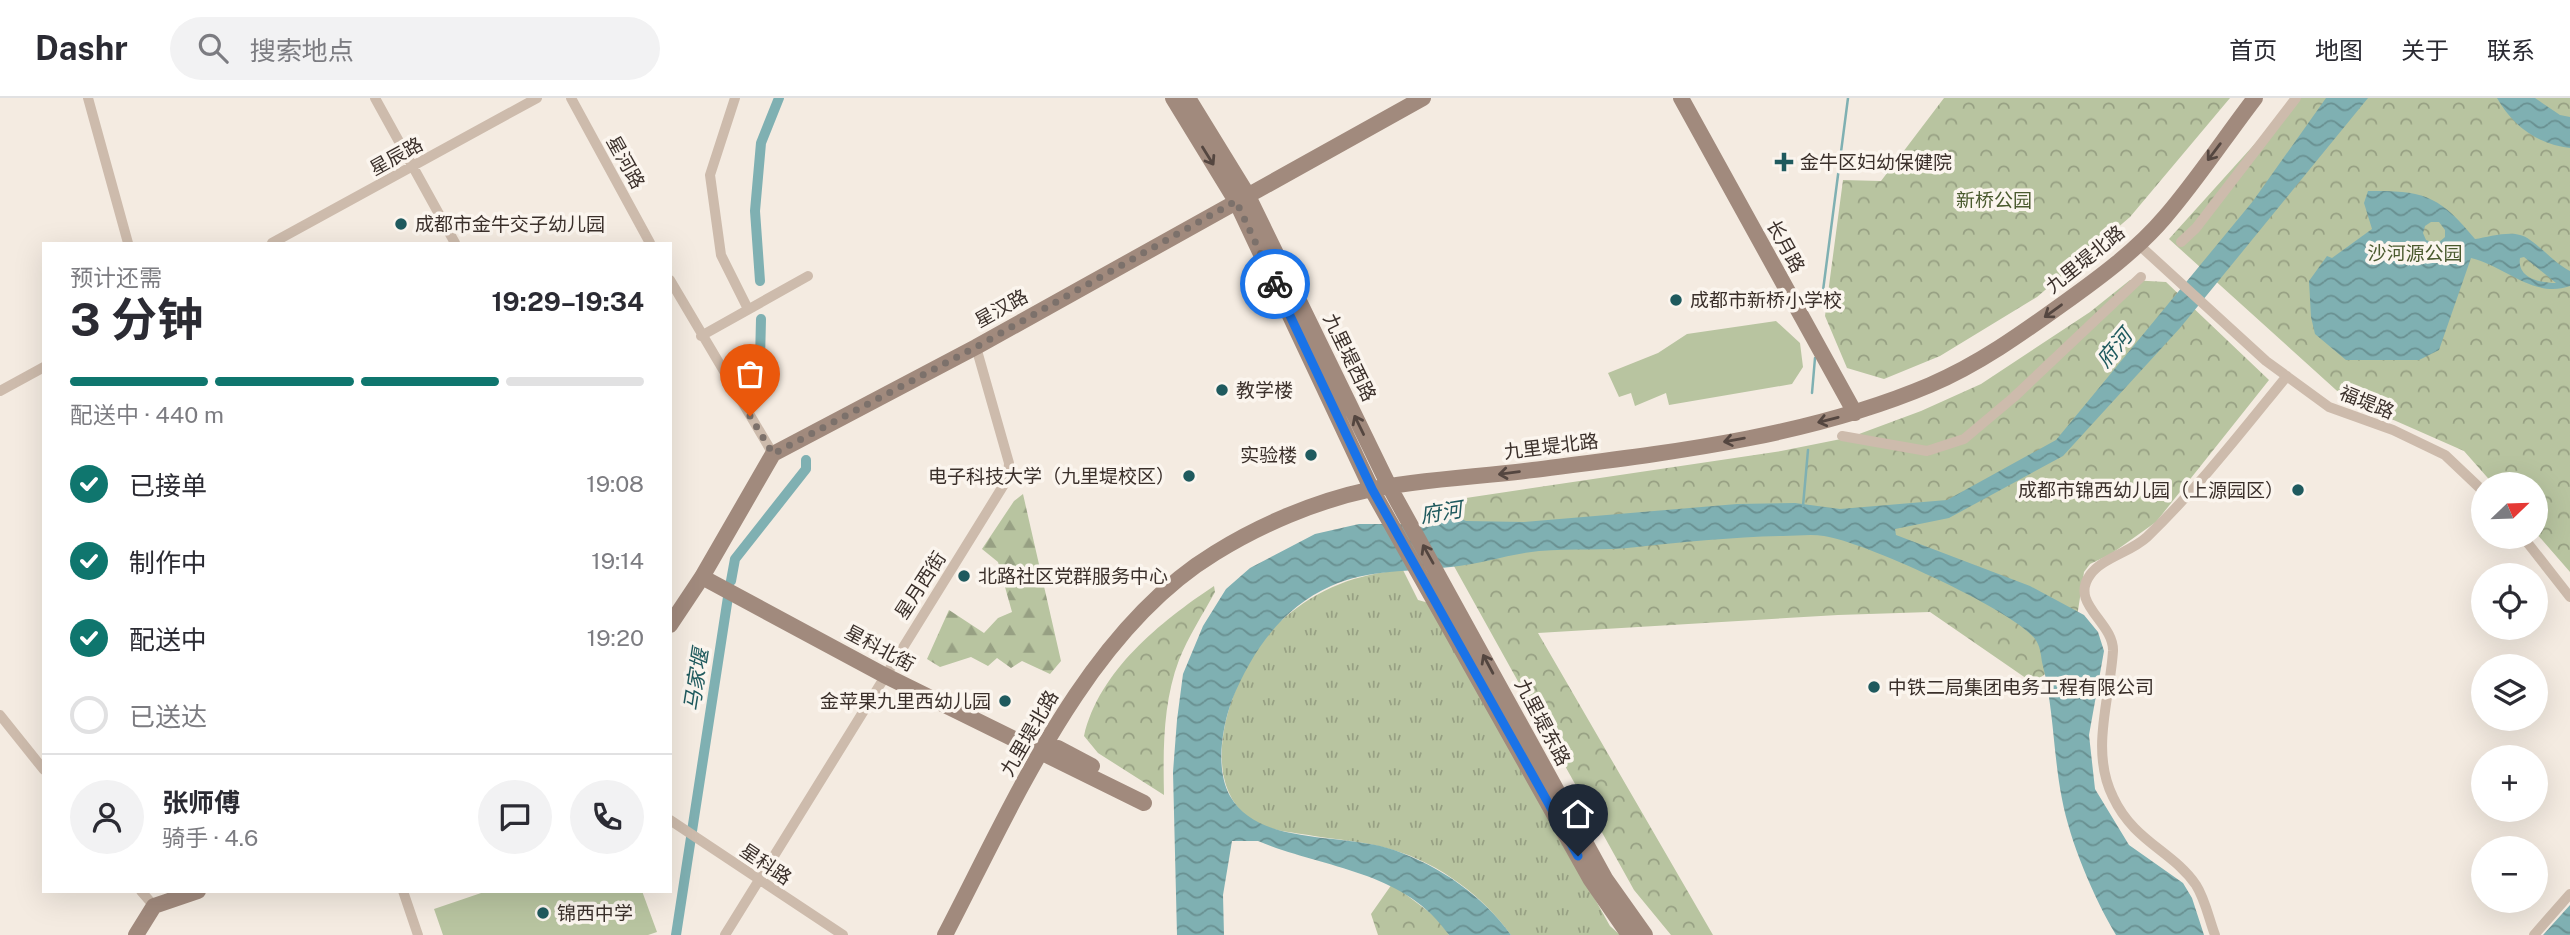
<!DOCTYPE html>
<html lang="zh">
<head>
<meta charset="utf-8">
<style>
  :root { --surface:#fff; --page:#f2f2f3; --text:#2b2b33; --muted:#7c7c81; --line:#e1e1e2; --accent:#0f766e }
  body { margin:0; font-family:"Public Sans","Noto Sans SC",sans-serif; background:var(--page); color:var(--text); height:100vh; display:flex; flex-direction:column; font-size:26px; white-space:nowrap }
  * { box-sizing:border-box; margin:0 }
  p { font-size:23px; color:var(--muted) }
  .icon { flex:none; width:38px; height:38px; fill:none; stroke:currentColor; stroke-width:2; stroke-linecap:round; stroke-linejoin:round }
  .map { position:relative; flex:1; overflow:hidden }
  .panel { position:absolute; left:42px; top:144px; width:630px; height:651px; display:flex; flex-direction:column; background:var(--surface); border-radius:0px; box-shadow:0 7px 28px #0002 }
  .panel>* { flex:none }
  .needle { width:46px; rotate:67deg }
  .fabs { position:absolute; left:2471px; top:374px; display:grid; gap:14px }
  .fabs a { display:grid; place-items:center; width:77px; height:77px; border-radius:50%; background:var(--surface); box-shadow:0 7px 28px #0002; font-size:35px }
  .pin { position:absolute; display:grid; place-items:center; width:60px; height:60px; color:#fff; margin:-72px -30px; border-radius:50% 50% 50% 0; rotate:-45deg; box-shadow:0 0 7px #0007 }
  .pin .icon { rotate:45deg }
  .courier { position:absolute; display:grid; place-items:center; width:70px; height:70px; margin:-35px; border:5px solid #1a73e8; border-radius:50%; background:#fff; color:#222; box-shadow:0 2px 9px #0007 }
  .headline em { font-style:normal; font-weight:700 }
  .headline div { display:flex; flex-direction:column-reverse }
  .headline { display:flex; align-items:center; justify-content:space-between; height:119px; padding:0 28px }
  h1 { font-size:46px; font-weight:700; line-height:52px }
  .bar { display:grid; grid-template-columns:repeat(4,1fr); gap:10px 7px; align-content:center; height:84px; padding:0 28px }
  .bar i { height:9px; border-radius:5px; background:var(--line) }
  .bar .current { background:var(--accent) }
  .bar p { grid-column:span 4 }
  .line { display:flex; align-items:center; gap:18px; padding:0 28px; border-top:2px solid var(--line) }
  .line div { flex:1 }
  .round { display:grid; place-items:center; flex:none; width:74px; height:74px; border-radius:37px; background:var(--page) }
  ol { padding:0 28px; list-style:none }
  li { display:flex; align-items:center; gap:21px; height:77px }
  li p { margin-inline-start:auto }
  li .icon { padding:7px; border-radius:50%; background:var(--accent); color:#fff; stroke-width:4 }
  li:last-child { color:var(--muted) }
  li i { width:38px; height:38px; border:4px solid var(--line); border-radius:50% }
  header { display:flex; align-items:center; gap:42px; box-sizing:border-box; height:98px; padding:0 35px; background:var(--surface); border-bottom:2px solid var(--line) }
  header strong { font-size:33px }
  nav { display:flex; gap:38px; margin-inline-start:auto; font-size:24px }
  .search { width:490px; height:63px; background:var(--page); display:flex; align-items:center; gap:18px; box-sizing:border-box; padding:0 24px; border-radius:38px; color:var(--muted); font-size:26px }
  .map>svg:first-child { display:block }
  .grass { fill:url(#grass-tufts) }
  .forest { fill:url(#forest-firs) }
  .park { fill:url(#park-crowns) }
  .pitch { fill:#b8c4a0 }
  .water { fill:url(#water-waves); fill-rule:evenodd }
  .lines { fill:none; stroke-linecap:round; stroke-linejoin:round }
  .stream { stroke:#7fb0b2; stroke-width:2.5 }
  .canal { stroke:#7fb0b2; stroke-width:10 }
  .street { stroke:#cdbbac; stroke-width:10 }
  .secondary { stroke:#a18a7d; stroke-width:16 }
  .oneway { stroke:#544640 }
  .done { stroke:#7c716b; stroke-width:7; stroke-dasharray:0 12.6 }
  .route { stroke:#1a73e8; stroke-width:9 }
  .poi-dot { fill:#1f5a5e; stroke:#fbf5ee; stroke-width:2.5 }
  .labels { text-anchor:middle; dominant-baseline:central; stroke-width:7; stroke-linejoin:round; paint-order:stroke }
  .street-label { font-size:19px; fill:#3b302b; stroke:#fbf5ee }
  .poi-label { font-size:19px; fill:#3b302b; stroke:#fbf5ee; text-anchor:start }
  .park-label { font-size:19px; fill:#4a5a2e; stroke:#fbf5ee }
  .water-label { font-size:21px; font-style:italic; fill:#1f5a5e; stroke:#fbf5ee }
</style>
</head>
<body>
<header>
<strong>Dashr</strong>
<div class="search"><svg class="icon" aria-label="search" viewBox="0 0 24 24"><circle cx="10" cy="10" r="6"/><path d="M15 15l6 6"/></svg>搜索地点</div>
<nav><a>首页</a><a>地图</a><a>关于</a><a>联系</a></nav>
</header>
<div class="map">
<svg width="2570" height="837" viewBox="0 0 2570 837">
  <defs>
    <pattern id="grass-tufts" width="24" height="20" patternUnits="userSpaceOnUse" patternTransform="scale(1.75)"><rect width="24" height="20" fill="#b8c4a0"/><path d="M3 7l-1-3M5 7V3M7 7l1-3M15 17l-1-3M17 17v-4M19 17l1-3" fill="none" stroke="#97a083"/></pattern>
    <pattern id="forest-firs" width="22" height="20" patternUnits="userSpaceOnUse" patternTransform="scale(1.75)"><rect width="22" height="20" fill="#b8c4a0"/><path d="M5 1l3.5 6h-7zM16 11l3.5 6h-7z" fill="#97a083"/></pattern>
    <pattern id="park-crowns" width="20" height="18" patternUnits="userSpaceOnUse" patternTransform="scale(1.75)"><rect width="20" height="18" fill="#b8c4a0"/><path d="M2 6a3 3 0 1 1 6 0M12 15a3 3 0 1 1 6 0" fill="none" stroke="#97a083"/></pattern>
    <pattern id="water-waves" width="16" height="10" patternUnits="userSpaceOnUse" patternTransform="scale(1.75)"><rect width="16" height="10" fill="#7fb0b2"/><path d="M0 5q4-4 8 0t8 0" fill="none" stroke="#699091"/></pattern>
  </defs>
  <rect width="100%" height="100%" fill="#f4ebe1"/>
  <path class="grass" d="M 1403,472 L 1418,502 L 1429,505 L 1610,828 L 1620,837 L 1511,837 C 1484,799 1439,765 1393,752 C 1368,744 1340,742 1314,738 C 1292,734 1267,734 1248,719 C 1191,675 1238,558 1283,521 C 1319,490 1356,476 1403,472 Z"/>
  <path class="forest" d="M 1023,396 L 1061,563 L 1050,576 L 1022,563 L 1011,570 L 997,560 L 988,568 L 971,559 L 940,569 L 927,561 L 949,512 L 984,535 L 998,520 L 1012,514 L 998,464 L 982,451 L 1014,403 Z"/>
  <path class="park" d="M 1944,0 L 2230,0 L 2130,119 L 2037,199 L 1940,258 L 1884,281 L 1847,270 L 1825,218 L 1843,82 L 1881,83 Z
    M 2296,0 L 2570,0 L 2570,474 L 2536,435 L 2536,387 L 2494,387 L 2464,353 L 2346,301 L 2169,141 Z
    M 2130,182 L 2166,184 L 2269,282 L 2156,424 L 2111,456 L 2090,466 L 2084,474 L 2071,557 L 2033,585 L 1930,514 L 1838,517 L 1538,535 L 1713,837 L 1671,837 L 1634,792 L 1430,425 L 1446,403 L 1781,353 L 1851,339 L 1921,313 L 1981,286 L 2090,214 Z
    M 1214,488 L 1215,494 C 1203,516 1188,539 1179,562 C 1163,604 1163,652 1164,697 L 1098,655 L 1084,638 C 1099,573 1160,524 1214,488 Z
    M 1392,786 L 1437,820 L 1449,837 L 1378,837 L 1371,816 Z"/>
  <path class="pitch" d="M 1776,223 L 1800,245 L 1803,269 L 1792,286 L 1669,307 L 1666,295 L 1635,308 L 1631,295 L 1619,299 L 1608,275 L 1658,255 L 1687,236 Z
    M 487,793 L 642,793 L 657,834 L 648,837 L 443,837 L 434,811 Z"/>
  <path class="water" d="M 2326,0 L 2368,0 L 2180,230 L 2063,358 L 1949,420 L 1895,431 L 1896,437 L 2030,488 L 2084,517 L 2098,534 L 2104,553 L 2089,637 L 2095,691 L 2129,747 L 2183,785 L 2192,800 L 2204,837 L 2116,837 C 2094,800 2070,744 2062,701 C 2053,656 2054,610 2042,564 C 2041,557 2040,547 2035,541 C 2014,512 1862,443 1824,438 C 1811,436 1797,438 1783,438 C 1734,439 1686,444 1637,449 C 1605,453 1572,450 1539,453 C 1509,456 1481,466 1451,469 C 1410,474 1369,471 1331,488 C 1281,510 1252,554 1232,602 C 1222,629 1215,671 1230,698 C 1259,749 1344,734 1394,752 C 1440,768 1483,798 1511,837 L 1449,837 C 1404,772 1325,771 1258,743 L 1232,743 L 1223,797 L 1224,837 L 1177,837 L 1173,674 L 1177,622 L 1183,576 L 1203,528 L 1226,491 L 1250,470 L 1315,436 L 1359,426 L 1427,426 L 1447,415 L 1466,423 L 1524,424 L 1737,406 L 1795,405 L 1840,411 L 1947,402 L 2056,342 L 2253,103 Z
    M 2497,0 L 2535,0 L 2560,17 L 2570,19 L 2570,50 C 2538,47 2512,27 2497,0 Z
    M 2368,93 C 2424,92 2440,98 2475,141 C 2488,139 2508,133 2520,137 C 2534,140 2553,165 2570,173 L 2570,188 C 2534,201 2505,168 2471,160 L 2439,252 L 2419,262 L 2346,262 L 2315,236 L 2311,219 L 2309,183 L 2327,158 L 2332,160 L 2372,131 L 2364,105 ZM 2431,124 L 2439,124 L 2445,132 L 2445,139 L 2437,146 L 2426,142 L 2423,135 L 2425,128 ZM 2524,159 L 2556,185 C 2540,185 2517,180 2520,160 Z
    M 2570,807 L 2570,837 L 2543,837 Z"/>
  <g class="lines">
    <path class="stream" d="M 1821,208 L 1848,0
      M 1812,295 L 1815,260
      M 1803,408 L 1808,352"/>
    <path class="canal" d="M 760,183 L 755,113 L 761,45 L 779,0
      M 761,221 L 760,262 L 767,285
      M 731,483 L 735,461 L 806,371 L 806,362
      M 676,837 L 728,499"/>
    <path class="street" d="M 88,0 L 128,145
      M 375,0 L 455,145
      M 571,0 L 650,145
      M 735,0 L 710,77 L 721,157 L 748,211
      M 2181,144 L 2196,130 L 2296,0
      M 272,145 L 537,0
      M 2138,146 L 2266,263 L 2329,309 L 2393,332 L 2445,357 L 2483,393
      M 670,182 L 773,356
      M 701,238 L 808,178
      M 0,293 L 44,269
      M 1842,338 L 1927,353 L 1964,341 L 2014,299 L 2141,179
      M 2523,439 L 2570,499
      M 0,617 L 44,672
      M 670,722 L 843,837
      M 141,793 L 154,808
      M 403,793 L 418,837
      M 725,837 L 1008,380 L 1009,365 L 976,249
      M 2215,837 C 2209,821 2205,801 2196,787 C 2173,753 2134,744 2113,699 C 2090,653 2110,601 2113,553 C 2114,524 2069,506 2090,477 C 2102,460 2131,454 2147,439 C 2198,390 2242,333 2287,278
      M 2534,837 L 2570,796"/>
    <path class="secondary" d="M 1173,0 L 1236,103 L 1372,392 L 1591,782 L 1629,837
      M 1188,0 L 1247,96 L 1389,388 L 1606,782 L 1645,837
      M 1681,0 L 1855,315
      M 702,479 L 884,577 L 1144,705
      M 670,527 L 702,479 L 773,356 L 976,249 L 1423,0
      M 1040,654 L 1058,650 L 1092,668
      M 136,837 L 154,808 L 198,793
      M 945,837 C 1013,707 1085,534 1215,455 C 1260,427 1316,403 1368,392 C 1421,381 1478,379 1533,372 C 1666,355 1805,340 1930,287 C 1979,266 2021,236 2064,205 C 2099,180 2137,152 2165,119 C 2197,82 2225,39 2255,0"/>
  </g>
  <defs><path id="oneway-shaft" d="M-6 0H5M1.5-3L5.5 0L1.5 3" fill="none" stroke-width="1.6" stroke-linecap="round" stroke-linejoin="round" transform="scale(1.75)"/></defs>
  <g class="oneway">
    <use href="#oneway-shaft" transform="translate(2214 54) rotate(127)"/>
    <use href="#oneway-shaft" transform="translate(1208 58) rotate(58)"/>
    <use href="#oneway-shaft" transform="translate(2053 213) rotate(144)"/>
    <use href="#oneway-shaft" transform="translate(1828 322) rotate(166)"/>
    <use href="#oneway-shaft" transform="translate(1359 327) rotate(-116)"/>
    <use href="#oneway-shaft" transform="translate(1734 342) rotate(170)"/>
    <use href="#oneway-shaft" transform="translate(1509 375) rotate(173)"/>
    <use href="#oneway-shaft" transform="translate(1428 456) rotate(-119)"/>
    <use href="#oneway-shaft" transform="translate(1488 566) rotate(-118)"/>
  </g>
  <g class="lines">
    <path class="done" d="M 750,318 L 773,356 L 976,249 L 1236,103 L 1275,186"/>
    <path class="route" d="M 1275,186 L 1372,391 L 1578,758"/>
  </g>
  <g class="poi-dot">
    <path d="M1780.5 53.5h7v7h7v7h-7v7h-7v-7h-7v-7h7z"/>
    <circle cx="401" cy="126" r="7"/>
    <circle cx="1676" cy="202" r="7"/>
    <circle cx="1222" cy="292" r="7"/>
    <circle cx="1311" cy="357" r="7"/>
    <circle cx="1189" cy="378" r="7"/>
    <circle cx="2298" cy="392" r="7"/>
    <circle cx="964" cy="478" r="7"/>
    <circle cx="1874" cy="589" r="7"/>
    <circle cx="1005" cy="603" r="7"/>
    <circle cx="543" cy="815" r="7"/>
  </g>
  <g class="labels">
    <g class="street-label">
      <text transform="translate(396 58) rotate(-29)">星辰路</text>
      <text transform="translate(626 64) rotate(61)">星河路</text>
      <text transform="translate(1786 148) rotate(61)">长月路</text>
      <text transform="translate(2085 161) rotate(-39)">九里堤北路</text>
      <text transform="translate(1001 210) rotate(-29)">星汉路</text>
      <text transform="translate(1350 259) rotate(64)">九里堤西路</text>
      <text transform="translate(2367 304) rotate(22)">福堤路</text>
      <text transform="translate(1551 348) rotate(-7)">九里堤北路</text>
      <text transform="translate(920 487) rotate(-57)">星月西街</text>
      <text transform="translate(880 550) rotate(28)">星科北街</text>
      <text transform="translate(1543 624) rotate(62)">九里堤东路</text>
      <text transform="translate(1029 635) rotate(-60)">九里堤北路</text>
      <text transform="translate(766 766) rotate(34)">星科路</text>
    </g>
    <g class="poi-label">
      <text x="1800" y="64">金牛区妇幼保健院</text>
      <text x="415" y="126">成都市金牛交子幼儿园</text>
      <text x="1690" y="202">成都市新桥小学校</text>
      <text x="1236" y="292">教学楼</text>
      <text x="1297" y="357" text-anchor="end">实验楼</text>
      <text x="1175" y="378" text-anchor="end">电子科技大学（九里堤校区）</text>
      <text x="2284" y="392" text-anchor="end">成都市锦西幼儿园（上源园区）</text>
      <text x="978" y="478">北路社区党群服务中心</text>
      <text x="1888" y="589">中铁二局集团电务工程有限公司</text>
      <text x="991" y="603" text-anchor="end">金苹果九里西幼儿园</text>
      <text x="557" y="815">锦西中学</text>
    </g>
    <g class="park-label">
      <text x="1994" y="102">新桥公园</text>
      <text x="2415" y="155">沙河源公园</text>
    </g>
    <g class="water-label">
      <text transform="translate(2114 250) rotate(-50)">府河</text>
      <text transform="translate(1441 414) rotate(-9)">府河</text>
      <text transform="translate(696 582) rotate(-81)">马家堰</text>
    </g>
  </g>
</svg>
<div class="fabs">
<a><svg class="needle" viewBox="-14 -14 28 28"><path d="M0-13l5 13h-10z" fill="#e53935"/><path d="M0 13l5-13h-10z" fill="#7c7c81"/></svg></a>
<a><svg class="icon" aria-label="locate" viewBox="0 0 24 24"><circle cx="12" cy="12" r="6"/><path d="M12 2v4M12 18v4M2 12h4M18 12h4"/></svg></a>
<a><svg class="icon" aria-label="layers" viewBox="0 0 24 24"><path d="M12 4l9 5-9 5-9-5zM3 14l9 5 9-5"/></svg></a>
<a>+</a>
<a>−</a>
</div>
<div class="pin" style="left:750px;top:318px;background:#ea580c"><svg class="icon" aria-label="bag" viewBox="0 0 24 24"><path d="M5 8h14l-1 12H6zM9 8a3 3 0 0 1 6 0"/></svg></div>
<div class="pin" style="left:1578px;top:758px;background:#1f2937"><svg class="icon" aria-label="home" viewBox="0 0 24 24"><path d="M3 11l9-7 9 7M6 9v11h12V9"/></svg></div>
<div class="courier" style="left:1275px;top:186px"><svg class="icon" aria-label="bike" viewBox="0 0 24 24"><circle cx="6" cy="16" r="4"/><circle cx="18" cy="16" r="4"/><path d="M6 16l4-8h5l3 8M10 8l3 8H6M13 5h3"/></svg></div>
<section class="panel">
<div class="headline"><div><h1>3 分钟</h1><p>预计还需</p></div><em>19:29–19:34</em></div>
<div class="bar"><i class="current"></i><i class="current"></i><i class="current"></i><i></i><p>配送中 · 440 m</p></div>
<ol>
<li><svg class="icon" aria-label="check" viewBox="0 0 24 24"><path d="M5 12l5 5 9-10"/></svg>已接单<p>19:08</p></li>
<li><svg class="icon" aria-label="check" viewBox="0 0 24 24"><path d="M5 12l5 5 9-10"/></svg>制作中<p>19:14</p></li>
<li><svg class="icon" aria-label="check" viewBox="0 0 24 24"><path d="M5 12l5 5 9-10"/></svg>配送中<p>19:20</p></li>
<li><i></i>已送达</li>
</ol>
<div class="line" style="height:126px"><a class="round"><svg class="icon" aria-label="person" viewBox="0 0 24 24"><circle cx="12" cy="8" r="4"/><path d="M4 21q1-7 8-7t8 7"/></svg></a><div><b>张师傅</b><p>骑手 · 4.6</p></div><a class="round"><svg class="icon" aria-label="chat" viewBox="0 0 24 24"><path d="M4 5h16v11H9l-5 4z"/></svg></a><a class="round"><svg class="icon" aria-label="phone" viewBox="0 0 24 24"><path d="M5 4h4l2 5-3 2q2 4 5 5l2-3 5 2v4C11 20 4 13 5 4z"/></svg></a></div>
</section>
</div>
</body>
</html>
